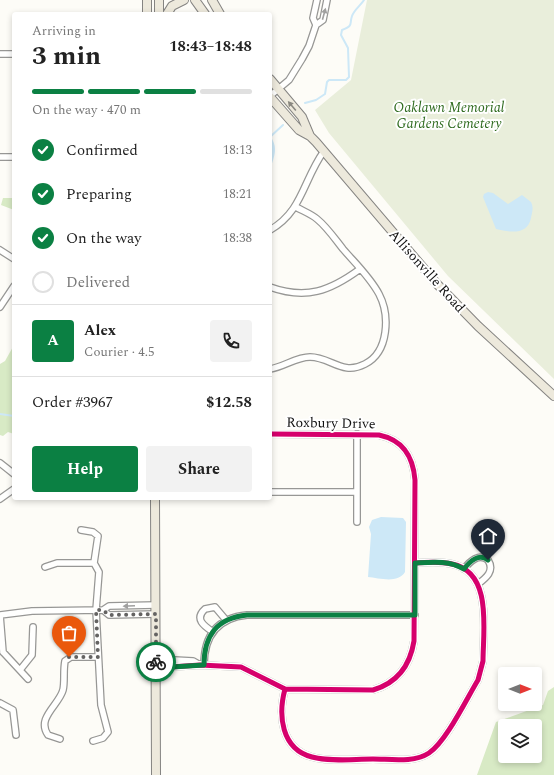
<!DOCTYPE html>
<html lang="en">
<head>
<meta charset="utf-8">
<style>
  :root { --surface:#fff; --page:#f2f2f2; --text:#222; --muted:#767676; --line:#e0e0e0; --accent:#0b8043 }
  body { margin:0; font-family:Spectral,serif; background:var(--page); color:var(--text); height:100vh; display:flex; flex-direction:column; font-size:15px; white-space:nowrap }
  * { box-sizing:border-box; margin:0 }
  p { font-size:13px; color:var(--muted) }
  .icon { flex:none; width:22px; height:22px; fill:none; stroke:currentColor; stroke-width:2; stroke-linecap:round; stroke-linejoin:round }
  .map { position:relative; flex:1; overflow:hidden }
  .side { position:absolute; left:12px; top:12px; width:260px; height:488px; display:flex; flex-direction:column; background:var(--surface); border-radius:4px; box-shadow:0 2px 6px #0003 }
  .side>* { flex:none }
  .needle { width:26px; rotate:90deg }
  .tools { position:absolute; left:498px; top:667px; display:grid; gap:8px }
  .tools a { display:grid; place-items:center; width:44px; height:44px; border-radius:4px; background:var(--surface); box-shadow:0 2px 6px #0003; font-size:20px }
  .pin { position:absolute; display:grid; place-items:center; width:34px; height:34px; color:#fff; margin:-41px -17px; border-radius:50% 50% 50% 0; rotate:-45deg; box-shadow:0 0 4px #0007 }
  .pin .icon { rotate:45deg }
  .courier { position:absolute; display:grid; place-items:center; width:40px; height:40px; margin:-20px; border:3px solid #0b8043; border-radius:50%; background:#fff; color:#222; box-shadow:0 1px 5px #0007 }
  .summary em { font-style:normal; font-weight:700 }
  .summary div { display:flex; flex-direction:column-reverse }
  .summary { display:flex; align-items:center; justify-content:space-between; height:68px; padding:0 20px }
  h1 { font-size:26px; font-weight:700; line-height:30px }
  .bar { display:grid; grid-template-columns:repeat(4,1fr); gap:6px 4px; align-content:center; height:48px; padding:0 20px }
  .bar i { height:5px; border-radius:3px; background:var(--line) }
  .bar .on { background:var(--accent) }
  .bar p { grid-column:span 4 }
  .line { display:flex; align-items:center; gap:10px; padding:0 20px; border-top:1px solid var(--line) }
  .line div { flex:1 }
  .round { display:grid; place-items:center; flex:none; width:42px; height:42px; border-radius:4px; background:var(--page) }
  ol { padding:0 20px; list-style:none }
  li { display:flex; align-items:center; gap:12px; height:44px }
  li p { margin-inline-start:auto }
  li .icon { padding:4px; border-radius:50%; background:var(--accent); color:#fff; stroke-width:4 }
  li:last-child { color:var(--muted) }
  li i { width:22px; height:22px; border:2px solid var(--line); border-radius:50% }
  .primary-button { display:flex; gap:8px; margin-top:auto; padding:8px 20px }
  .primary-button a { flex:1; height:46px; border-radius:4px; background:var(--accent); color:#fff; font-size:16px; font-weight:700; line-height:46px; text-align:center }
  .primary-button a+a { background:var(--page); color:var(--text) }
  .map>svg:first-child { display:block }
  .forest { fill:#d8eac5; fill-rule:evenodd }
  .cemetery { fill:#e9eedb }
  .water { fill:#cde8f7 }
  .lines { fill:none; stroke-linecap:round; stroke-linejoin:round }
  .stream { stroke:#cde8f7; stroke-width:2 }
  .street-casing { stroke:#979795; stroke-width:8 }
  .primary-casing { stroke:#858482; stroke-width:10 }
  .street { stroke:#fffffe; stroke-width:5.5 }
  .primary { stroke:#ede9dc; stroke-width:8 }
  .cycleway-casing { stroke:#fff; stroke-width:8 }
  .cycleway { stroke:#d6006c; stroke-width:5 }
  .oneway { fill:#a0a09f }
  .oneway2 { fill:#8a8881 }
  .done { stroke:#646362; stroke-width:4; stroke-dasharray:0 7.2 }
  .route { stroke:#0b8043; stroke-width:5 }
  .labels { text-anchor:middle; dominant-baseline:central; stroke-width:4; stroke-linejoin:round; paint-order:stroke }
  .park-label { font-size:14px; font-style:italic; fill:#2f6b1f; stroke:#fff }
  .street-label { font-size:14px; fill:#111; stroke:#fff }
</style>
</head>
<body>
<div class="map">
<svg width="554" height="775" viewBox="0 0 554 775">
  <rect width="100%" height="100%" fill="#fdfcf7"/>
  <path class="forest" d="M 3,198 L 14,198 L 14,210 L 1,205 Z
    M 14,345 L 14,434 L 8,432 L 3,436 L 0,435 L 0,364 L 5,361 Z
    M 554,687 L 554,775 L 477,775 L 496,722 L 543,705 L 548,691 ZM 505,726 L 535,726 L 535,756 L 505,756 Z"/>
  <path class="cemetery" d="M 367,0 L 554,0 L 554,379 L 448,276 L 329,133 L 315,110 L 351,80 Z"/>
  <path class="water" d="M 270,136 C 279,148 274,156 270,170 Z
    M 488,192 L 493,193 L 508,204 L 522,195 L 531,202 C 534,208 532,212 531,218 C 527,236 510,232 496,229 L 483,197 L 484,194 Z
    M 381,517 L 403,518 L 406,522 L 405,572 C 398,584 379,578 368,577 L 371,534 L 369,527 L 372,520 Z"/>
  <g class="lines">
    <path class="stream" d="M 305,103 L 316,100 L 325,94 L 327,82 L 329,80 L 346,80 L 349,77 L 348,48 L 341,35 L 342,30 C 354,25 349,25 352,16 C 354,10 361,5 364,0
      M 270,137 L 283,125
      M 0,414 L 14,416"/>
    <g class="street-casing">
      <path id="street" d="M 316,25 L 313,18 L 317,0
        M 0,54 L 14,54
        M 270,96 L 289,80 L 302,59 L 309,46 L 316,25 L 323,20 L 327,0
        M 0,157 L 14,157
        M 270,230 C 303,211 303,180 324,151
        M 0,250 L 14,259
        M 270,287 C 306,300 330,291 360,269
        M 0,307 L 14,286
        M 270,369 C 284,367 296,357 310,357 C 331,357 342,376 365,364 C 389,352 390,315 379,294 C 370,277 355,263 343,249 C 335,239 327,227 317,219 C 311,214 303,211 296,207
        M 357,434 L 357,522
        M 0,463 L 14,474
        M 270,492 L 357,492
        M 0,499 L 14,489
        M 81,530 L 93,532 L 98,536 L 94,563 L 99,572 L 96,610 L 101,705 L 108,732 L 103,738 L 93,741
        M 45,567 L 57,563 L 94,563
        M 464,569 C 470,561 479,553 488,560 C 495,571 486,578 478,584
        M 103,610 L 109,615 L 156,614
        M 0,615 L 32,611 L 103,610 L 109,606 L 156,605
        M 0,615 L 3,652
        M 213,632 C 204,626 194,619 205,609 L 215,607 L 226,620
        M 3,652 L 28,679
        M 156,659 L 193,661 L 200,665
        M 204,665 C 204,636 217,618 247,615 L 415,615
        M 156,668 L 200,665 L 241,667 L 285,689 L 373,690 C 397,683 410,666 414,641 L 415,480 C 413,456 403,440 379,435 L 270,434
        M 20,670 L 32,655 L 33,627
        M 285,689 C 278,715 281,749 312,757 C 331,762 353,759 373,759 C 390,759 414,763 429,753 C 446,742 467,698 478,680 L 483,661 C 483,631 493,572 452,564 C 440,561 427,562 415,563
        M 0,703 L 13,710 L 16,735
        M 60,739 L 48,735 C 36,718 59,705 63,690 C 65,681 63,671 65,661 L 71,657 L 98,657"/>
    </g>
    <g class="primary-casing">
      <path id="primary" d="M 159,0 L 159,14
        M 195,0 L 205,14
        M 212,0 L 220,14
        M 147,14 L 147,0
        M 167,14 L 172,6 L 184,0
        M 270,79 L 302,117 L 310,136
        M 270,97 L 299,130 L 310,136 L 316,142 L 437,284 L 478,326 L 554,396
        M 155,498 L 156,775"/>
    </g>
    <use href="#street" class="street"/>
    <use href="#primary" class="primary"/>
    <g class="cycleway-casing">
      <path id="cycleway" d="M 156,668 L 200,665 L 241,667 L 285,689 L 373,690 C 397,683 410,666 414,641 L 415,480 C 413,456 403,440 379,435 L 270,434
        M 285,689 C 278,715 281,749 312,757 C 331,762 353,759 373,759 C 390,759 414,763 429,753 C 446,742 467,698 478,680 L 483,661 C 483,631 493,572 452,564 C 440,561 427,562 415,563"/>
    </g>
    <use href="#cycleway" class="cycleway"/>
  </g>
  <defs><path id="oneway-solid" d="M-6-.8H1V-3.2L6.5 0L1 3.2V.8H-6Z"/></defs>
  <g class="oneway">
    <use href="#oneway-solid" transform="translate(324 14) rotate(-75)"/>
    <use href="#oneway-solid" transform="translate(129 606) rotate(178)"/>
  </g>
  <use class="oneway2" href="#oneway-solid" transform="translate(292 106) rotate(-130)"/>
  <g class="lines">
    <path class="done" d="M 69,657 L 98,657 L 96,610 L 103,610 L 109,615 L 156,614 L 156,662"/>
    <path class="route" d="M 156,662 L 156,668 L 204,665 C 204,635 217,618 247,615 L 415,615 L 415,563 C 432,562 449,560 464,569 C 470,561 479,553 488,560"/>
  </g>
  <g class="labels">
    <g class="park-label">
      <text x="449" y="107">Oaklawn Memorial<tspan x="449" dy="16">Gardens Cemetery</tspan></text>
    </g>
    <g class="street-label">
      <text transform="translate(427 271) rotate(48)">Allisonville Road</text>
      <text transform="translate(331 423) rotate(1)">Roxbury Drive</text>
    </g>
  </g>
</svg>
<div class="tools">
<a><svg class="needle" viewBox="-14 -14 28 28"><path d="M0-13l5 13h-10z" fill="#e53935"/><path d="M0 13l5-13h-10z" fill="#767676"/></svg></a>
<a><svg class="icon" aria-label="layers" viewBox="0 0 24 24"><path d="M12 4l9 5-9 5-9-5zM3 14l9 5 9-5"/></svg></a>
</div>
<div class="pin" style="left:69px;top:657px;background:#ea580c"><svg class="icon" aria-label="bag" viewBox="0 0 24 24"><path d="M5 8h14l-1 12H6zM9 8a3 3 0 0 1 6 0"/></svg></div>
<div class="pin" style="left:488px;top:560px;background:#1f2937"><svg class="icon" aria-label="home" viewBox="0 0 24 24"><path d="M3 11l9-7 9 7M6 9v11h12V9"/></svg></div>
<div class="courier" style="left:156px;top:662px"><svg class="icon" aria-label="bike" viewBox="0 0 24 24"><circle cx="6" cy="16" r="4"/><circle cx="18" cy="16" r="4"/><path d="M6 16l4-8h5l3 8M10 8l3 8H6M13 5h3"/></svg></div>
<section class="side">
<div class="summary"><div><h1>3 min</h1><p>Arriving in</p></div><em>18:43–18:48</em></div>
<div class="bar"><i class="on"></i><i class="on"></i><i class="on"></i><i></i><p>On the way · 470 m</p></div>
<ol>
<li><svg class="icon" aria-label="check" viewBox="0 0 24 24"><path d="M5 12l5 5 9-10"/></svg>Confirmed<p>18:13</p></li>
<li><svg class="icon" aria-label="check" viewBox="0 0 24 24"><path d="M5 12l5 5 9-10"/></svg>Preparing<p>18:21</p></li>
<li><svg class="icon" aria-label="check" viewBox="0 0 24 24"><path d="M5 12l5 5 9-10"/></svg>On the way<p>18:38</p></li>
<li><i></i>Delivered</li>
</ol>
<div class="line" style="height:72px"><b class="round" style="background:var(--accent);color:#fff">A</b><div><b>Alex</b><p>Courier · 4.5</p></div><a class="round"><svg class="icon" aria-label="phone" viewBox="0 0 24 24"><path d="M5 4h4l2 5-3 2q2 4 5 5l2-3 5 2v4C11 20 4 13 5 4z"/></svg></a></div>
<div class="line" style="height:52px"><div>Order #3967</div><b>$12.58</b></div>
<div class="primary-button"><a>Help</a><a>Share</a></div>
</section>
</div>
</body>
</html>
